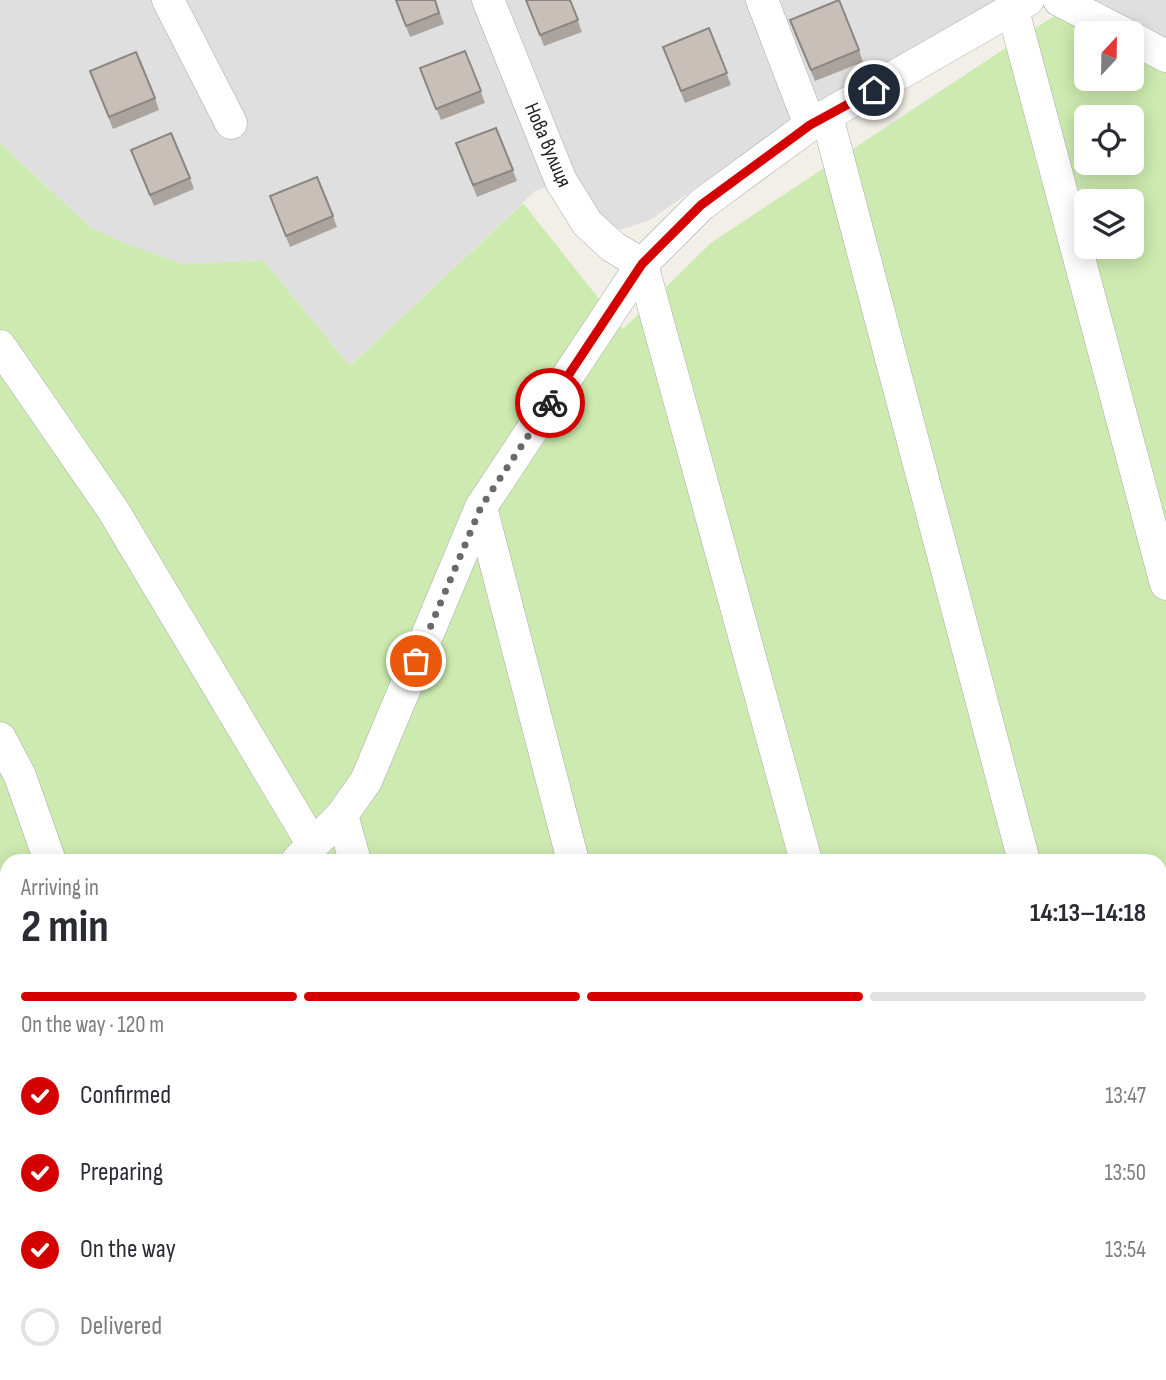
<!DOCTYPE html>
<html lang="en">
<head>
<meta charset="utf-8">
<style>
  :root { --surface:#fff; --page:#f7f7f7; --text:#2b2b33; --muted:#7c7c81; --line:#e1e1e2; --accent:#d40000 }
  body { margin:0; font-family:"Sofia Sans Condensed",sans-serif; background:var(--page); color:var(--text); height:100vh; display:flex; flex-direction:column; font-size:26px; white-space:nowrap }
  * { box-sizing:border-box; margin:0 }
  p { font-size:23px; color:var(--muted) }
  .icon { flex:none; width:38px; height:38px; fill:none; stroke:currentColor; stroke-width:2; stroke-linecap:round; stroke-linejoin:round }
  .map { position:relative; flex:1; overflow:hidden }
  .details { position:absolute; left:0px; top:854px; width:1167px; height:527px; display:flex; flex-direction:column; background:var(--surface); border-radius:21px 21px 0 0; box-shadow:0 4px 18px #0003 }
  .details>* { flex:none }
  .needle { width:46px; rotate:22deg }
  .fabs { position:absolute; left:1074px; top:21px; display:grid; gap:14px }
  .fabs a { display:grid; place-items:center; width:70px; height:70px; border-radius:10px; background:var(--surface); box-shadow:0 4px 18px #0003; font-size:35px }
  .pin { position:absolute; display:grid; place-items:center; width:60px; height:60px; color:#fff; margin:-30px; border:4px solid #fff; border-radius:50%; box-shadow:0 2px 7px #0007 }
  .courier { position:absolute; display:grid; place-items:center; width:70px; height:70px; margin:-35px; border:5px solid #d40000; border-radius:50%; background:#fff; color:#222; box-shadow:0 2px 9px #0007 }
  .head em { font-style:normal; font-weight:700 }
  .head div { display:flex; flex-direction:column-reverse }
  .head { display:flex; align-items:center; justify-content:space-between; height:119px; padding:0 21px }
  h1 { font-size:46px; font-weight:700; line-height:52px }
  .bar { display:grid; grid-template-columns:repeat(4,1fr); gap:10px 7px; align-content:center; height:84px; padding:0 21px }
  .bar i { height:9px; border-radius:5px; background:var(--line) }
  .bar .selected { background:var(--accent) }
  .bar p { grid-column:span 4 }
  ol { padding:0 21px; list-style:none }
  li { display:flex; align-items:center; gap:21px; height:77px }
  li p { margin-inline-start:auto }
  li .icon { padding:7px; border-radius:50%; background:var(--accent); color:#fff; stroke-width:4 }
  li:last-child { color:var(--muted) }
  li i { width:38px; height:38px; border:4px solid var(--line); border-radius:50% }
  .map>svg:first-child { display:block }
  .residential { fill:#e0dfdf }
  .grass { fill:#cdebb0; fill-rule:evenodd }
  .lines { fill:none; stroke-linecap:round; stroke-linejoin:round }
  .minor-casing { stroke:#a9a9a9; stroke-width:33 }
  .minor { stroke:#fff; stroke-width:32 }
  .wall { fill:#aba49e }
  .building { fill:#c7bfb8; stroke:#8b8681; stroke-width:2 }
  .done { stroke:#6b6a68; stroke-width:7; stroke-dasharray:0 12.6 }
  .route { stroke:#d40000; stroke-width:9 }
  .labels { text-anchor:middle; dominant-baseline:central; stroke-width:5; stroke-linejoin:round; paint-order:stroke }
  .street-label { font-size:21px; fill:#222; stroke:#fff }
</style>
</head>
<body>
<div class="map">
<svg width="1166" height="1380" viewBox="0 0 1166 1380">
  <rect width="100%" height="100%" fill="#f2efe9"/>
  <path class="residential" d="M 0,0 L 1011,0 L 773,134 L 650,220 L 623,229 L 602,229 L 567,179 L 535,191 L 350,366 L 263,260 L 183,264 L 125,243 L 91,228 L 0,143 Z
    M 1029,0 L 1166,0 L 1166,66 L 1057,14 Z"/>
  <path class="grass" d="M 1057,14 L 1097,33 L 1087,33 L 1087,79 L 1132,79 L 1132,50 L 1166,66 L 1166,1228 L 1160,1231 L 1160,861 L 7,861 L 7,1374 L 915,1374 L 904,1380 L 0,1380 L 0,143 L 91,228 L 125,243 L 183,264 L 263,260 L 350,366 L 523,203 L 623,329 L 712,242 ZM 1087,117 L 1132,117 L 1132,163 L 1087,163 ZM 1087,201 L 1132,201 L 1132,247 L 1087,247 Z"/>
  <g class="lines">
    <g class="minor-casing">
      <path id="minor" d="M 168,0 L 231,123
        M 488,0 L 561,181 L 587,223 L 613,247 L 642,264
        M 762,0 L 810,125
        M 1059,0 L 1123,33
        M 1013,10 L 1166,584
        M 1132,38 L 1166,56
        M 827,116 L 1024,861
        M 642,264 L 806,861
        M 0,346 L 113,510 L 313,845
        M 481,507 L 573,861
        M 0,738 L 20,776 L 50,861
        M 342,815 L 355,861
        M 297,861 L 342,815 L 366,781 L 481,507 L 642,264 L 701,205 L 810,125 L 1028,0
        M 0,1181 L 7,1172
        M 0,1230 L 7,1256
        M 39,1374 L 41,1380
        M 279,1374 L 281,1380
        M 496,1374 L 498,1380
        M 706,1374 L 708,1380"/>
    </g>
    <use href="#minor" class="minor"/>
  </g>
  <path class="wall" d="M 396,0 L 435,0 L 444,24 L 410,37 Z
    M 526,0 L 570,0 L 582,32 L 544,46 Z
    M 709,28 L 731,85 L 685,103 L 663,47 Z
    M 794,32 L 859,50 L 863,62 L 815,81 Z
    M 465,51 L 485,103 L 441,120 L 420,68 Z
    M 94,82 L 155,98 L 159,110 L 113,129 Z
    M 496,128 L 517,181 L 477,197 L 456,143 Z
    M 131,150 L 190,178 L 194,189 L 154,206 Z
    M 270,196 L 333,216 L 337,227 L 290,247 Z"/>
  <path class="building" d="M 396,0 L 435,0 L 439,13 L 406,26 Z
    M 526,0 L 570,0 L 578,20 L 540,35 Z
    M 839,0 L 859,50 L 811,70 L 790,20 Z
    M 709,28 L 727,73 L 681,91 L 663,47 Z
    M 465,51 L 481,91 L 436,109 L 420,68 Z
    M 136,52 L 155,98 L 109,117 L 90,71 Z
    M 496,128 L 513,170 L 473,185 L 456,143 Z
    M 171,133 L 190,178 L 150,195 L 131,150 Z
    M 317,177 L 333,216 L 286,236 L 270,196 Z"/>
  <g class="lines">
    <path class="done" d="M 416,661 L 481,507 L 550,403"/>
    <path class="route" d="M 550,403 L 642,264 L 701,205 L 810,125 L 874,90"/>
  </g>
  <g class="labels">
    <g class="street-label">
      <text transform="translate(548 145) rotate(67)">Нова вулиця</text>
    </g>
  </g>
</svg>
<div class="fabs">
<a><svg class="needle" viewBox="-14 -14 28 28"><path d="M0-13l5 13h-10z" fill="#e53935"/><path d="M0 13l5-13h-10z" fill="#7c7c81"/></svg></a>
<a><svg class="icon" aria-label="locate" viewBox="0 0 24 24"><circle cx="12" cy="12" r="6"/><path d="M12 2v4M12 18v4M2 12h4M18 12h4"/></svg></a>
<a><svg class="icon" aria-label="layers" viewBox="0 0 24 24"><path d="M12 4l9 5-9 5-9-5zM3 14l9 5 9-5"/></svg></a>
</div>
<div class="pin" style="left:416px;top:661px;background:#ea580c"><svg class="icon" aria-label="bag" viewBox="0 0 24 24"><path d="M5 8h14l-1 12H6zM9 8a3 3 0 0 1 6 0"/></svg></div>
<div class="pin" style="left:874px;top:90px;background:#1f2937"><svg class="icon" aria-label="home" viewBox="0 0 24 24"><path d="M3 11l9-7 9 7M6 9v11h12V9"/></svg></div>
<div class="courier" style="left:550px;top:403px"><svg class="icon" aria-label="bike" viewBox="0 0 24 24"><circle cx="6" cy="16" r="4"/><circle cx="18" cy="16" r="4"/><path d="M6 16l4-8h5l3 8M10 8l3 8H6M13 5h3"/></svg></div>
<section class="details">
<div class="head"><div><h1>2 min</h1><p>Arriving in</p></div><em>14:13–14:18</em></div>
<div class="bar"><i class="selected"></i><i class="selected"></i><i class="selected"></i><i></i><p>On the way · 120 m</p></div>
<ol>
<li><svg class="icon" aria-label="check" viewBox="0 0 24 24"><path d="M5 12l5 5 9-10"/></svg>Confirmed<p>13:47</p></li>
<li><svg class="icon" aria-label="check" viewBox="0 0 24 24"><path d="M5 12l5 5 9-10"/></svg>Preparing<p>13:50</p></li>
<li><svg class="icon" aria-label="check" viewBox="0 0 24 24"><path d="M5 12l5 5 9-10"/></svg>On the way<p>13:54</p></li>
<li><i></i>Delivered</li>
</ol>
</section>
</div>
</body>
</html>
